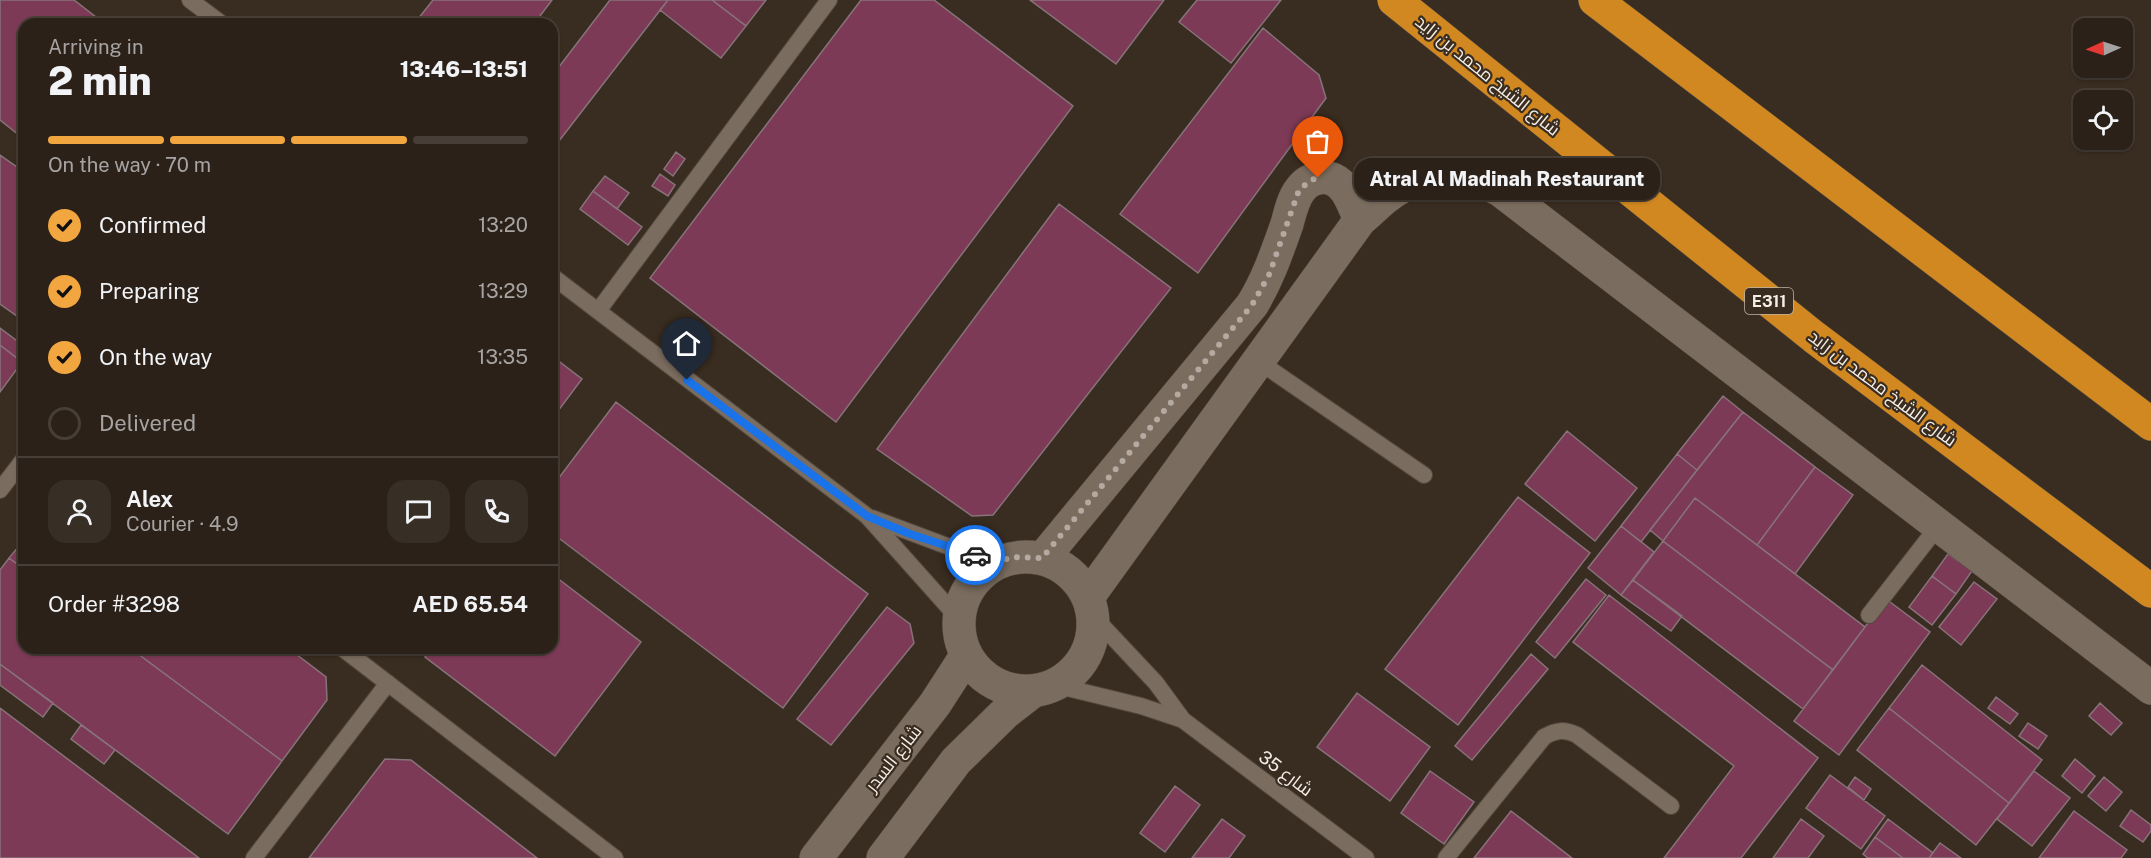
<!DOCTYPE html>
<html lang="en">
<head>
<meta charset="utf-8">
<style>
  :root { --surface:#2b2118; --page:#372e25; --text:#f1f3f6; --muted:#a6a3a2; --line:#473e37; --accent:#f1a640 }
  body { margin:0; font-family:"Public Sans",Cairo,sans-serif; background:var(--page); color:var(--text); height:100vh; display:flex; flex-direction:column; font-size:22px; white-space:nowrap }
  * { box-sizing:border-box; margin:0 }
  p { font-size:20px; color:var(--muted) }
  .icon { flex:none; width:33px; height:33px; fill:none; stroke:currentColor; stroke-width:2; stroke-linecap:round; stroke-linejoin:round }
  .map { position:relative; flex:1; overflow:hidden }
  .panel { position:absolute; left:18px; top:18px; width:540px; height:636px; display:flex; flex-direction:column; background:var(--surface); border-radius:18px; box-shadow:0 2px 4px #0004,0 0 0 2px var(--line) }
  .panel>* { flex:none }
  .needle { width:39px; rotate:267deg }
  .controls { position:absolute; left:2073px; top:18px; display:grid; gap:12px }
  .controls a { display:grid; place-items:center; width:60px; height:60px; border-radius:12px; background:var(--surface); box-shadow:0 2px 4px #0004,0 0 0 2px var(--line); font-size:30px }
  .pin { position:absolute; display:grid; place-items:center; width:51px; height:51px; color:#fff; margin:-62px -26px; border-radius:50% 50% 50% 0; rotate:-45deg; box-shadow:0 0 6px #0007 }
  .pin .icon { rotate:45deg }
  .courier { position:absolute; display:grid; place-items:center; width:60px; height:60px; margin:-30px; border:4px solid #1a73e8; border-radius:50%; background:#fff; color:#222; box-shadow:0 2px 8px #0007 }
  .bubble { position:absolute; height:42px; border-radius:18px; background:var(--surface); box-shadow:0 2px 4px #0004,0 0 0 2px var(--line); font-size:20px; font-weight:800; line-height:42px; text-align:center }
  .headline em { font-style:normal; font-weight:800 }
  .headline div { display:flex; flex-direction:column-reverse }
  .headline { display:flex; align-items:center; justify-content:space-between; height:102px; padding:0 30px }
  h1 { font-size:39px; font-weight:800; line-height:45px }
  .bar { display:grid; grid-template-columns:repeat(4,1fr); gap:9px 6px; align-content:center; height:72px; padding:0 30px }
  .bar i { height:8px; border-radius:4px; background:var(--line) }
  .bar .active { background:var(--accent) }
  .bar p { grid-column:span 4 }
  .line { display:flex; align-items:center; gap:15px; padding:0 30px; border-top:2px solid var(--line) }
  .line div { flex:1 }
  .round { display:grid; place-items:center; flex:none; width:63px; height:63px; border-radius:18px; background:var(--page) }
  ol { padding:0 30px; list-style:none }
  li { display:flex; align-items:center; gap:18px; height:66px }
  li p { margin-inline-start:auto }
  li .icon { padding:6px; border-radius:50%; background:var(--accent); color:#111; stroke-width:4 }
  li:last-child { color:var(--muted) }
  li i { width:33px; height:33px; border:3px solid var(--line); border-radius:50% }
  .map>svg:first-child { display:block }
  .building { fill:#7d3a56; stroke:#87737a; stroke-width:1.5 }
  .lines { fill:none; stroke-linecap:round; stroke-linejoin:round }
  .service-casing { stroke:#53483e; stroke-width:18 }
  .tertiary-casing { stroke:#53483e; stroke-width:34 }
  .motorway-casing { stroke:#53483e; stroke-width:34 }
  .service { stroke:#7a6c5e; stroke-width:16 }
  .tertiary { stroke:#7a6c5e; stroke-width:33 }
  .motorway { stroke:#d18821; stroke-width:33 }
  .done { stroke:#b4aaa1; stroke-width:6; stroke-dasharray:0 10.8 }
  .route { stroke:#1a73e8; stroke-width:8 }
  .labels { text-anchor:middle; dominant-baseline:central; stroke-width:4.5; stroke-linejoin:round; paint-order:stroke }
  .shield { fill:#392c20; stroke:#bdb4ab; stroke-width:1.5 }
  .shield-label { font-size:16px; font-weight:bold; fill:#f6eee6 }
  .street-label { font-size:18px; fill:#f6eee6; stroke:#392c20 }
</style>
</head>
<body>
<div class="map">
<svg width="2151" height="858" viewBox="0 0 2151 858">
  <rect width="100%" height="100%" fill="#392c20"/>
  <path class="building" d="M 0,0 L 74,0 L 105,24 L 24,24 L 24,139 L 0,120 Z
    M 433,0 L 552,0 L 534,24 L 414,24 Z
    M 610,0 L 668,0 L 552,150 L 552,76 Z
    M 668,0 L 712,0 L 746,26 L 721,58 L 660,10 Z
    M 712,0 L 766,0 L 746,26 Z
    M 861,0 L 934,0 L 1073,106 L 836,422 L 650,278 Z
    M 1030,0 L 1164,0 L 1116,64 Z
    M 1197,0 L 1281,0 L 1231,63 L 1179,22 Z
    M 1263,28 L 1319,75 L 1326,98 L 1198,273 L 1120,214 Z
    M 676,152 L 685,159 L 673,176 L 664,169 Z
    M 0,155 L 24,172 L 24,321 L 0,304 Z
    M 660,174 L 675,185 L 668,196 L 652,186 Z
    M 605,176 L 629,193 L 617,209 L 593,191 Z
    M 593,191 L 642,227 L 628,245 L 580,209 Z
    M 1059,204 L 1171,288 L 993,515 L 972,516 L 877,449 Z
    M 0,328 L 24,346 L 22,362 L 0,345 Z
    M 0,345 L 22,362 L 0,392 Z
    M 552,356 L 582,379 L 552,419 Z
    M 1723,396 L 1743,412 L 1697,470 L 1677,454 Z
    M 616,402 L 868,594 L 783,708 L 552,533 L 552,487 Z
    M 1743,412 L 1815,467 L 1757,545 L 1695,498 L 1663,541 L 1650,530 Z
    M 1567,431 L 1637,488 L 1595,541 L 1525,484 Z
    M 1677,454 L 1697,470 L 1641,542 L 1621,526 Z
    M 1815,467 L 1853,495 L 1795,574 L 1757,545 Z
    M 1518,497 L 1590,553 L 1458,725 L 1385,669 Z
    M 1695,498 L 1865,627 L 1833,670 L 1663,541 Z
    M 1621,526 L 1654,552 L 1621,595 L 1588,568 Z
    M 24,540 L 24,569 L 9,558 Z
    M 1663,541 L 1833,670 L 1803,709 L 1633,580 Z
    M 1948,554 L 1972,571 L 1956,594 L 1932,576 Z
    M 9,558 L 24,569 L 24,648 L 130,648 L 282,761 L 228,834 L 0,664 L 0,570 Z
    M 552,574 L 641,642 L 555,756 L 425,657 L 431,648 L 552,648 Z
    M 1932,576 L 1956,594 L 1932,625 L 1909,607 Z
    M 1586,579 L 1606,595 L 1555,658 L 1536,642 Z
    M 1633,580 L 1682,616 L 1671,631 L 1621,595 Z
    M 1974,582 L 1997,599 L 1961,645 L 1939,627 Z
    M 1609,595 L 1818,758 L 1741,858 L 1664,858 L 1734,766 L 1573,642 Z
    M 1886,599 L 1930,632 L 1839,755 L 1794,721 Z
    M 887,607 L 910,624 L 914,643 L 831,745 L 797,719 Z
    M 130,648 L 288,648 L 326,677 L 327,700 L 282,761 Z
    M 1531,654 L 1548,669 L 1472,760 L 1455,746 Z
    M 0,664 L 53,703 L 43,717 L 0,685 Z
    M 1922,665 L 2042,760 L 2009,803 L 1889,708 Z
    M 1357,693 L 1430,747 L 1390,801 L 1317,747 Z
    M 1996,697 L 2018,714 L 2010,724 L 1988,708 Z
    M 2100,703 L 2122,723 L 2111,735 L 2089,716 Z
    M 0,708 L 199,858 L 0,858 Z
    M 1889,708 L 2009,803 L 1976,845 L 1857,750 Z
    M 2028,723 L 2047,736 L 2038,749 L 2019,736 Z
    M 81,725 L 115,750 L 104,764 L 71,739 Z
    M 385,759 L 411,760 L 537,858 L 309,858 Z
    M 2075,759 L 2095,776 L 2082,793 L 2062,776 Z
    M 1430,771 L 1474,802 L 1444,844 L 1401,813 Z
    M 2034,771 L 2070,798 L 2032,846 L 1997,819 Z
    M 1830,775 L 1885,816 L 1861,849 L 1806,808 Z
    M 1855,777 L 1871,789 L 1864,800 L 1848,787 Z
    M 2104,777 L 2122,792 L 2106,811 L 2088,796 Z
    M 1175,786 L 1200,805 L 1165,852 L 1140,833 Z
    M 2131,810 L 2151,825 L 2151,831 L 2143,842 L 2120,826 Z
    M 1511,811 L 1572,858 L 1474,858 Z
    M 2074,811 L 2127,850 L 2121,858 L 2039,858 Z
    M 1222,819 L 1245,836 L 1229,858 L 1192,858 Z
    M 1801,819 L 1824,836 L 1808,858 L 1773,858 Z
    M 1888,819 L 1933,853 L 1929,858 L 1903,858 L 1875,837 Z
    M 1875,837 L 1903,858 L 1868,858 L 1863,854 Z
    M 1940,843 L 1961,858 L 1929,858 Z"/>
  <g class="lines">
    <g class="service-casing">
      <path id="service" d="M 190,0 L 222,24
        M 552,276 L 867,516 L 959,619
        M 598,311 L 829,0
        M 1258,361 L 1424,475
        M 0,490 L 24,459
        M 872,518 L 955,549 L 999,561
        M 1869,615 L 1939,525
        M 1093,616 L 1156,683 L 1183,720 L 1366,858
        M 342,648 L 615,858
        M 1055,685 L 1141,706 L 1183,720
        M 254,858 L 388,683
        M 1446,858 L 1544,737 C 1556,730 1564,729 1577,735 L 1671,806"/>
    </g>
    <g class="tertiary-casing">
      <path id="tertiary" d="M959 624a67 67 0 1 1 134 0a67 67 0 1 1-134 0Z
        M 1043,558 L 1252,305 C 1268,279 1277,252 1287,224 C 1290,213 1293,199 1300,190 C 1309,177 1328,173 1340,184 C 1350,192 1355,209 1360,220
        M 1088,597 L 1360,220 C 1370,212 1379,202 1389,195 C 1423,170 1464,170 1500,190 L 2151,688
        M 816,858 L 935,704 L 966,656
        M 883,858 L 956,761 L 1005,713 L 1032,692"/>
    </g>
    <g class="motorway-casing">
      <path id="motorway" d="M 1394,0 L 1814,337 L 2151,591
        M 1595,0 L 2151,424"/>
    </g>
    <use href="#service" class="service"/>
    <use href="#tertiary" class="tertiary"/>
    <use href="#motorway" class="motorway"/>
  </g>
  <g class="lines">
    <path class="done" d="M 975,555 L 999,561 L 1013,557 L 1042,558 L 1252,305 L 1269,275 L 1299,190 L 1311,180 L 1318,178"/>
    <path class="route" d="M 687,380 L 867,516 L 910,534 L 975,555"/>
  </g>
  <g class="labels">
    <rect class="shield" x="1745" y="288" width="48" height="26" rx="4.5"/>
    <g class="shield-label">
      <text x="1769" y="301">E311</text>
    </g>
    <g class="street-label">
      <text transform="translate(1488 75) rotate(39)">شارع الشيخ محمد بن زايد</text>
      <text transform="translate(1883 388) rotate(37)">شارع الشيخ محمد بن زايد</text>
      <text transform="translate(893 758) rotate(-52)">شارع السدر</text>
      <text transform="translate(1286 773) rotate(37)">شارع 35</text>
    </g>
  </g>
</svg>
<div class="controls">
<a><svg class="needle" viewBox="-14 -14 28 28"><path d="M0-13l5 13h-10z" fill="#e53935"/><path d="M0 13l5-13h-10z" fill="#a6a3a2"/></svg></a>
<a><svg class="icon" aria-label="locate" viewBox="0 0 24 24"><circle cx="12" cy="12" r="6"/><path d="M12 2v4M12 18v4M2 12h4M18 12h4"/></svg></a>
</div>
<div class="pin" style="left:1318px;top:178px;background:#ea580c"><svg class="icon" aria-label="bag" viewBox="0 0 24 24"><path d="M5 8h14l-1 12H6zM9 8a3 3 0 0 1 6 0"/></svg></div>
<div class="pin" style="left:687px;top:380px;background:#1f2937"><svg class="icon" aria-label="home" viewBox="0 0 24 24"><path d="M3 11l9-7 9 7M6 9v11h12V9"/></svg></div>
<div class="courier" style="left:975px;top:555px"><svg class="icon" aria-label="car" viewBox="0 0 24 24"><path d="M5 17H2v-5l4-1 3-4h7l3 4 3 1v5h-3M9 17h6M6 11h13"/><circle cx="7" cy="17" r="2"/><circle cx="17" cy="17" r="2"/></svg></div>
<div class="bubble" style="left:1354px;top:158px;width:306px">Atral Al Madinah Restaurant</div>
<section class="panel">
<div class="headline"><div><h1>2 min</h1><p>Arriving in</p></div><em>13:46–13:51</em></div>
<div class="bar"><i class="active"></i><i class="active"></i><i class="active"></i><i></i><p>On the way · 70 m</p></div>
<ol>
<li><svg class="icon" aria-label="check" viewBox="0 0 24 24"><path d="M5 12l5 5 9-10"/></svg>Confirmed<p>13:20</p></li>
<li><svg class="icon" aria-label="check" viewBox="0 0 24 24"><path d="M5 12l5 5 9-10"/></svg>Preparing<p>13:29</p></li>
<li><svg class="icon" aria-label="check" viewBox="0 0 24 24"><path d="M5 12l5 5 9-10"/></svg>On the way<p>13:35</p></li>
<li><i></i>Delivered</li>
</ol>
<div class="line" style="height:108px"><a class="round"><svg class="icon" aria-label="person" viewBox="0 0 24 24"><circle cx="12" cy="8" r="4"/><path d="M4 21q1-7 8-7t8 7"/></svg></a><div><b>Alex</b><p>Courier · 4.9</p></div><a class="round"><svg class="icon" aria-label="chat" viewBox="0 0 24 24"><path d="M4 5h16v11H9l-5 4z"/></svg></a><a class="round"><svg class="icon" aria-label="phone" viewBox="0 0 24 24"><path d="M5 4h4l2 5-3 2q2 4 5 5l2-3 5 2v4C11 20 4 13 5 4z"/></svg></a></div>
<div class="line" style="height:78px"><div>Order #3298</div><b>AED 65.54</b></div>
</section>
</div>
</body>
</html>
